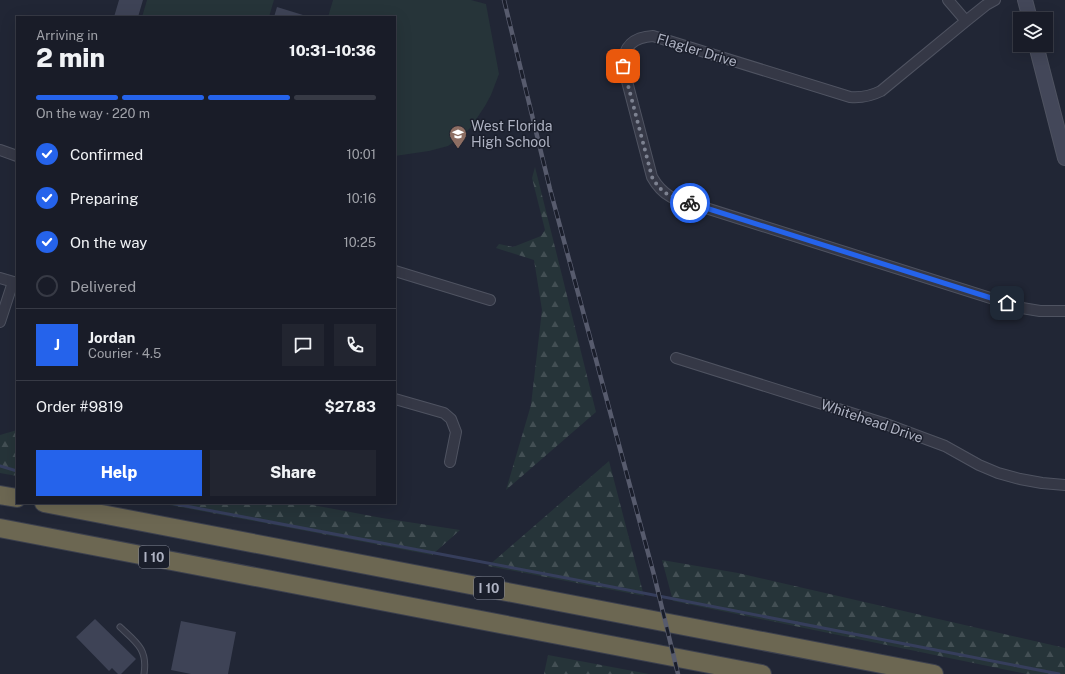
<!DOCTYPE html>
<html lang="en">
<head>
<meta charset="utf-8">
<style>
  :root { --surface:#191c28; --page:#222530; --text:#f1f3f6; --muted:#9fa1a8; --line:#373a45; --accent:#2563eb }
  body { margin:0; font-family:"Public Sans",sans-serif; background:var(--page); color:var(--text); height:100vh; display:flex; flex-direction:column; font-size:15px; white-space:nowrap }
  * { box-sizing:border-box; margin:0 }
  p { font-size:13px; color:var(--muted) }
  .icon { flex:none; width:22px; height:22px; fill:none; stroke:currentColor; stroke-width:2; stroke-linecap:round; stroke-linejoin:round }
  .map { position:relative; flex:1; overflow:hidden }
  .details { position:absolute; left:16px; top:16px; width:380px; height:488px; display:flex; flex-direction:column; background:var(--surface); border-radius:0px; box-shadow:0 4px 16px #0002,0 0 0 1px var(--line) }
  .details>* { flex:none }
  .controls { position:absolute; left:1013px; top:12px; display:grid; gap:8px }
  .controls a { display:grid; place-items:center; width:40px; height:40px; border-radius:0px; background:var(--surface); box-shadow:0 4px 16px #0002,0 0 0 1px var(--line); font-size:20px }
  .pin { position:absolute; display:grid; place-items:center; width:34px; height:34px; color:#fff; margin:-17px; border-radius:8px; box-shadow:0 2px 6px #0006 }
  .courier { position:absolute; display:grid; place-items:center; width:40px; height:40px; margin:-20px; border:3px solid #2563eb; border-radius:50%; background:#fff; color:#222; box-shadow:0 1px 5px #0007 }
  .overview em { font-style:normal; font-weight:800 }
  .overview div { display:flex; flex-direction:column-reverse }
  .overview { display:flex; align-items:center; justify-content:space-between; height:68px; padding:0 20px }
  h1 { font-size:26px; font-weight:800; line-height:30px }
  .bar { display:grid; grid-template-columns:repeat(4,1fr); gap:6px 4px; align-content:center; height:48px; padding:0 20px }
  .bar i { height:5px; border-radius:3px; background:var(--line) }
  .bar .on { background:var(--accent) }
  .bar p { grid-column:span 4 }
  .line { display:flex; align-items:center; gap:10px; padding:0 20px; border-top:1px solid var(--line) }
  .line div { flex:1 }
  .round { display:grid; place-items:center; flex:none; width:42px; height:42px; border-radius:0px; background:var(--page) }
  ol { padding:0 20px; list-style:none }
  li { display:flex; align-items:center; gap:12px; height:44px }
  li p { margin-inline-start:auto }
  li .icon { padding:4px; border-radius:50%; background:var(--accent); color:#fff; stroke-width:4 }
  li:last-child { color:var(--muted) }
  li i { width:22px; height:22px; border:2px solid var(--line); border-radius:50% }
  .cta { display:flex; gap:8px; margin-top:auto; padding:8px 20px }
  .cta a { flex:1; height:46px; border-radius:0px; background:var(--accent); color:#fff; font-size:16px; font-weight:800; line-height:46px; text-align:center }
  .cta a+a { background:var(--page); color:var(--text) }
  .map>svg:first-child { display:block }
  .green { fill:#263439 }
  .forest { fill:url(#forest-firs) }
  .lines { fill:none; stroke-linecap:round; stroke-linejoin:round }
  .stream { stroke:#363e5c; stroke-width:3 }
  .building { fill:#3e4356 }
  .lane-casing { stroke:#4f5361; stroke-width:7 }
  .street-casing { stroke:#4f5361; stroke-width:12 }
  .secondary-casing { stroke:#4f5361; stroke-width:16 }
  .highway-casing { stroke:#3c404e; stroke-width:20 }
  .lane { stroke:#353846; stroke-width:5 }
  .street { stroke:#353846; stroke-width:10 }
  .secondary { stroke:#434759; stroke-width:14 }
  .highway { stroke:#6c6752; stroke-width:18 }
  .rail-casing { stroke:#575b6d; stroke-width:4.5 }
  .rail { stroke:#1a1e2b; stroke-width:3; stroke-dasharray:9; stroke-linecap:butt }
  .done { stroke:#7d8291; stroke-width:4; stroke-dasharray:0 7.2 }
  .route { stroke:#2563eb; stroke-width:5 }
  .labels { text-anchor:middle; dominant-baseline:central; stroke-width:3; stroke-linejoin:round; paint-order:stroke }
  .shield { fill:#1a1e2b; stroke:#828695; stroke-width:1 }
  .shield-label { font-size:13px; font-weight:bold; fill:#afb3c3 }
  .street-label { font-size:14px; fill:#afb3c3; stroke:#1a1e2b }
  .poi-label { font-size:14px; fill:#afb3c3; stroke:#1a1e2b; text-anchor:start }
</style>
</head>
<body>
<div class="map">
<svg width="1065" height="674" viewBox="0 0 1065 674">
  <defs>
    <pattern id="forest-firs" width="22" height="20" patternUnits="userSpaceOnUse"><rect width="22" height="20" fill="#263439"/><path d="M5 1l3.5 6h-7zM16 11l3.5 6h-7z" fill="#434f54"/></pattern>
  </defs>
  <rect width="100%" height="100%" fill="#212635"/>
  <path class="green" d="M 147,0 L 274,0 L 269,17 L 142,17 Z
    M 333,0 L 471,0 L 486,4 L 499,74 L 491,95 L 485,106 L 471,127 L 460,138 L 448,146 L 429,151 L 395,156 L 395,17 L 328,17 Z"/>
  <path class="forest" d="M 535,167 L 596,412 L 506,490 L 531,405 L 542,310 L 534,260 L 496,248 L 499,244 L 513,247 L 541,236 L 545,230 L 532,178 Z
    M 17,430 L 17,476 L 0,473 L 0,435 Z
    M 609,461 L 644,596 L 488,566 Z
    M 159,503 L 302,503 L 382,518 L 460,530 L 432,555 Z
    M 662,560 L 738,573 L 1065,648 L 1065,674 L 1027,674 L 673,601 Z
    M 548,655 L 649,674 L 544,674 Z"/>
  <g class="lines">
    <path class="stream" d="M 0,466 L 17,471
      M 170,503 L 561,577 L 1059,674"/>
  </g>
  <path class="building" d="M 119,0 L 143,0 L 138,17 L 114,17 Z
    M 277,7 L 303,15 L 302,17 L 274,17 Z
    M 95,619 L 136,659 L 121,674 L 118,674 L 112,668 L 109,671 L 76,637 Z
    M 181,621 L 236,632 L 228,674 L 191,674 L 171,670 Z"/>
  <g class="lines">
    <g class="lane-casing">
      <path id="lane" d="M 120,627 C 136,642 148,649 144,674"/>
    </g>
    <g class="street-casing">
      <path id="street" d="M 948,0 L 966,21
        M 995,0 L 986,5 L 966,21 L 881,91 C 871,96 862,98 850,97 L 653,36 C 634,37 623,46 623,66 L 652,177 C 657,186 662,192 671,197 L 1022,308 L 1040,311 L 1065,311
        M 0,150 L 17,156
        M 395,271 L 490,300
        M 0,278 L 17,283
        M 0,322 L 13,282
        M 676,358 L 883,423 L 945,446 L 979,465 L 998,473 L 1020,479 L 1042,483 L 1065,485
        M 395,399 L 444,413 L 451,419 L 456,432 L 450,462"/>
    </g>
    <g class="secondary-casing">
      <path id="secondary" d="M 1025,0 L 1030,19
        M 1036,45 L 1065,158"/>
    </g>
    <g class="highway-casing">
      <path id="highway" d="M 0,495 L 17,498
        M 44,503 L 934,674
        M 0,528 L 762,674"/>
    </g>
    <use href="#lane" class="lane"/>
    <use href="#street" class="street"/>
    <use href="#secondary" class="secondary"/>
    <use href="#highway" class="highway"/>
    <g class="rail-casing">
      <path id="rail" d="M 504,0 L 550,189 L 654,575 L 678,674"/>
    </g>
    <use href="#rail" class="rail"/>
  </g>
  <g class="lines">
    <path class="done" d="M 623,66 L 652,177 C 662,195 672,197 690,203"/>
    <path class="route" d="M 690,203 L 1007,303"/>
  </g>
  <defs>
    <g id="school-pin" transform="scale(0.9)"><path d="M0 17L-7.5 6A9.5 9.5 0 1 1 7.5 6Z" fill="#8d6e63" stroke="#1a1e2b"/><path d="M0-5L7-2L0 1L-7-2ZM-4 1L0 2.5L4 1V4Q0 6-4 4Z" fill="#fff"/></g>
  </defs>
  <g fill-rule="evenodd">
    <use href="#school-pin" x="458" y="134"/>
  </g>
  <g class="labels">
    <g class="shield">
      <rect x="139" y="546" width="30" height="22" rx="3"/>
      <rect x="474" y="577" width="30" height="22" rx="3"/>
    </g>
    <g class="shield-label">
      <text x="154" y="557">I 10</text>
      <text x="489" y="588">I 10</text>
    </g>
    <g class="street-label">
      <text transform="translate(697 50) rotate(17)">Flagler Drive</text>
      <text transform="translate(872 421) rotate(19)">Whitehead Drive</text>
    </g>
    <g class="poi-label">
      <text x="471" y="126">West Florida<tspan x="471" dy="16">High School</tspan></text>
    </g>
  </g>
</svg>
<div class="controls">
<a><svg class="icon" aria-label="layers" viewBox="0 0 24 24"><path d="M12 4l9 5-9 5-9-5zM3 14l9 5 9-5"/></svg></a>
</div>
<div class="pin" style="left:623px;top:66px;background:#ea580c"><svg class="icon" aria-label="bag" viewBox="0 0 24 24"><path d="M5 8h14l-1 12H6zM9 8a3 3 0 0 1 6 0"/></svg></div>
<div class="pin" style="left:1007px;top:303px;background:#1f2937"><svg class="icon" aria-label="home" viewBox="0 0 24 24"><path d="M3 11l9-7 9 7M6 9v11h12V9"/></svg></div>
<div class="courier" style="left:690px;top:203px"><svg class="icon" aria-label="bike" viewBox="0 0 24 24"><circle cx="6" cy="16" r="4"/><circle cx="18" cy="16" r="4"/><path d="M6 16l4-8h5l3 8M10 8l3 8H6M13 5h3"/></svg></div>
<section class="details">
<div class="overview"><div><h1>2 min</h1><p>Arriving in</p></div><em>10:31–10:36</em></div>
<div class="bar"><i class="on"></i><i class="on"></i><i class="on"></i><i></i><p>On the way · 220 m</p></div>
<ol>
<li><svg class="icon" aria-label="check" viewBox="0 0 24 24"><path d="M5 12l5 5 9-10"/></svg>Confirmed<p>10:01</p></li>
<li><svg class="icon" aria-label="check" viewBox="0 0 24 24"><path d="M5 12l5 5 9-10"/></svg>Preparing<p>10:16</p></li>
<li><svg class="icon" aria-label="check" viewBox="0 0 24 24"><path d="M5 12l5 5 9-10"/></svg>On the way<p>10:25</p></li>
<li><i></i>Delivered</li>
</ol>
<div class="line" style="height:72px"><b class="round" style="background:var(--accent);color:#fff">J</b><div><b>Jordan</b><p>Courier · 4.5</p></div><a class="round"><svg class="icon" aria-label="chat" viewBox="0 0 24 24"><path d="M4 5h16v11H9l-5 4z"/></svg></a><a class="round"><svg class="icon" aria-label="phone" viewBox="0 0 24 24"><path d="M5 4h4l2 5-3 2q2 4 5 5l2-3 5 2v4C11 20 4 13 5 4z"/></svg></a></div>
<div class="line" style="height:52px"><div>Order #9819</div><b>$27.83</b></div>
<div class="cta"><a>Help</a><a>Share</a></div>
</section>
</div>
</body>
</html>
